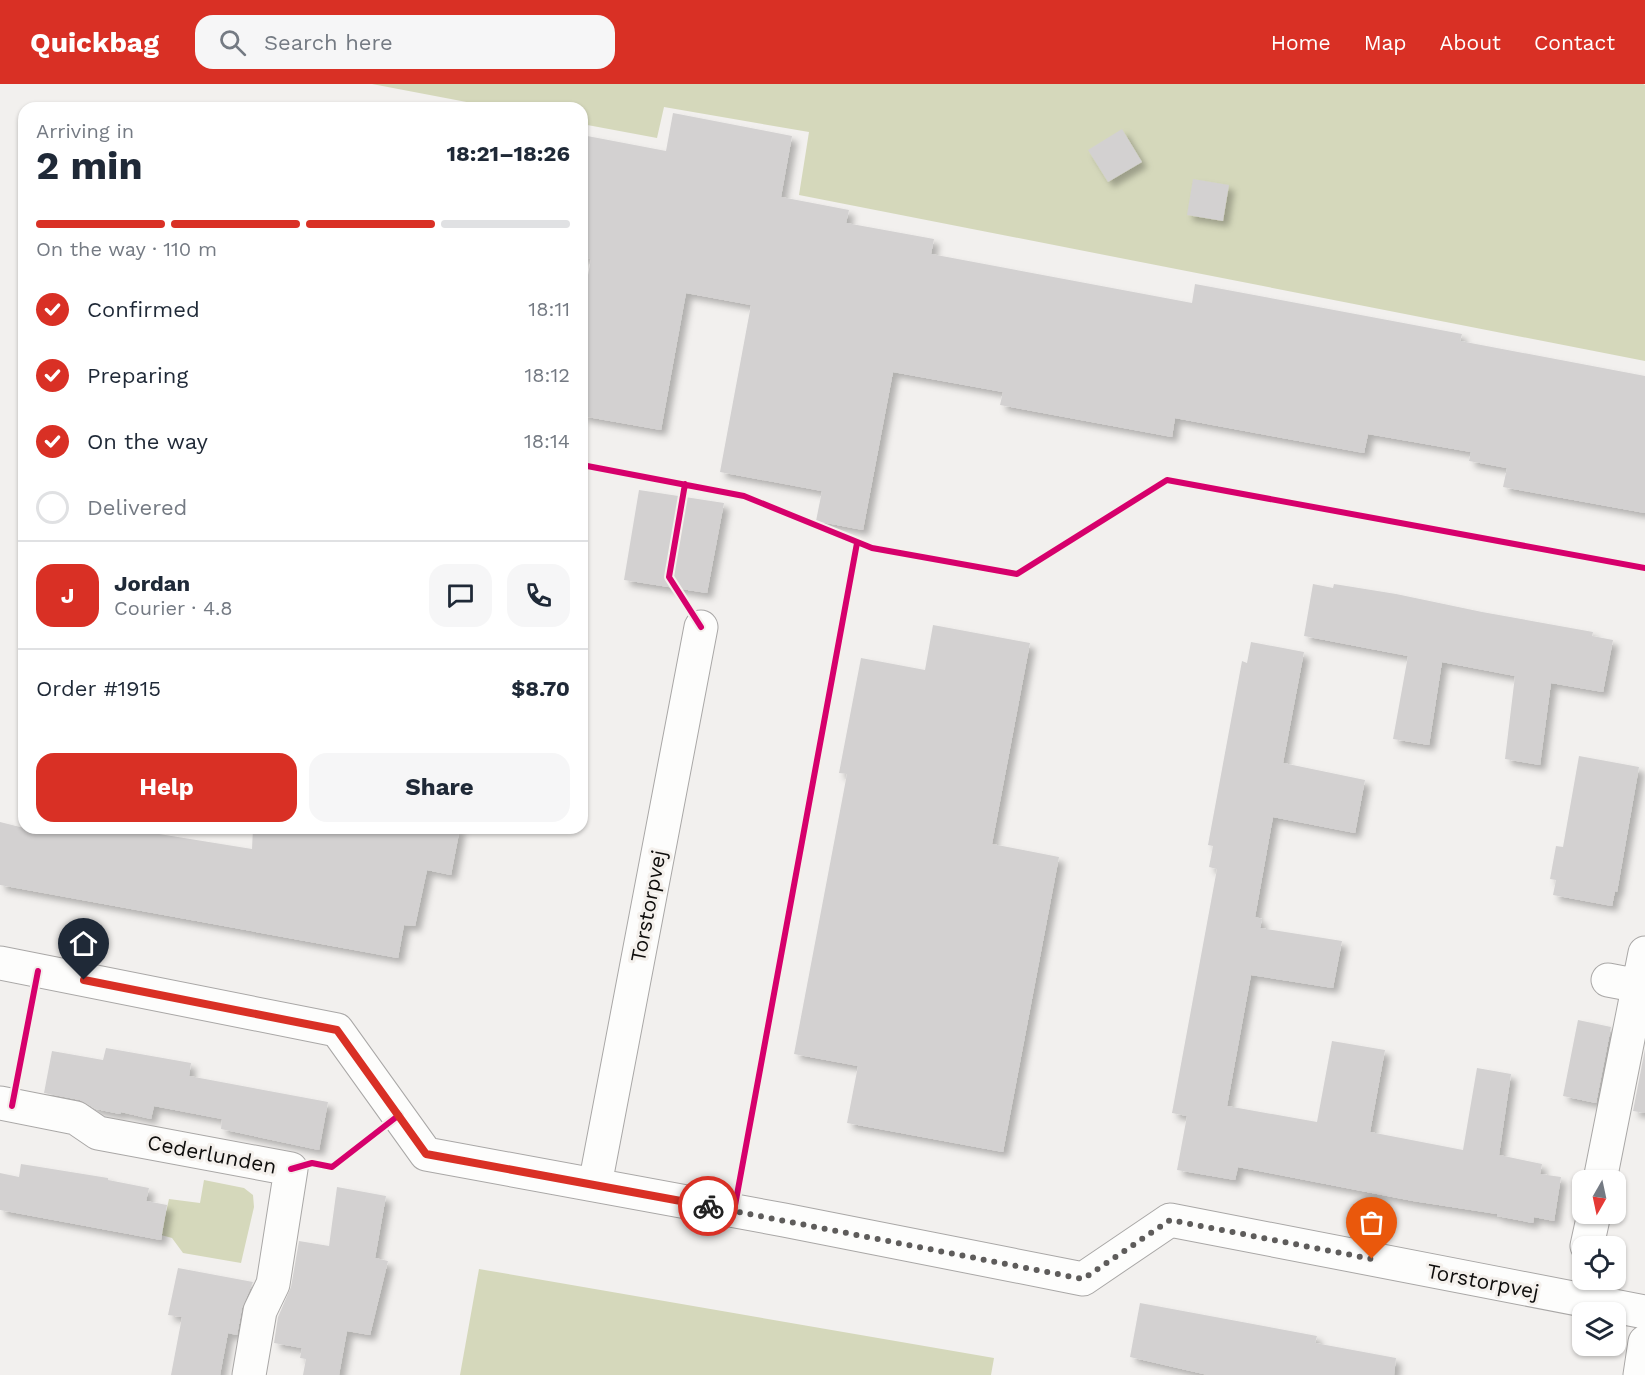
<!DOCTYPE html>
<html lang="en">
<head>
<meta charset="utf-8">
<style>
  :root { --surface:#fff; --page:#f6f6f7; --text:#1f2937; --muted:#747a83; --line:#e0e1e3; --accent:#d93025 }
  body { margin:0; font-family:"Work Sans",sans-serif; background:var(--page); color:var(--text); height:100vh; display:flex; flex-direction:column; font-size:22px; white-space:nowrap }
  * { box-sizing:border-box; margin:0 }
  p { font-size:20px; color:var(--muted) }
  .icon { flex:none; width:33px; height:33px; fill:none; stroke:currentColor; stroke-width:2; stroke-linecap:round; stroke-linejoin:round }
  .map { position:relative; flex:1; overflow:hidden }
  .details { position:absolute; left:18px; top:18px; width:570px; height:732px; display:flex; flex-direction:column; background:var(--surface); border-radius:18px; box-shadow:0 2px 4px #0004 }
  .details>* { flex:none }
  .needle { width:39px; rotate:189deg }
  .fabs { position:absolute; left:1572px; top:1086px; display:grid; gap:12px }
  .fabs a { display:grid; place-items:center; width:54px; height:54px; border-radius:12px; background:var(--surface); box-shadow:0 2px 4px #0004; font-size:30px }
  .pin { position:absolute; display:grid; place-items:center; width:51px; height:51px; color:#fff; margin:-62px -26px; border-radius:50% 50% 50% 0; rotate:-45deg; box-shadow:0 0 6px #0007 }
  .pin .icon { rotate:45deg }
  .courier { position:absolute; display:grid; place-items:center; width:60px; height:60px; margin:-30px; border:4px solid #d93025; border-radius:50%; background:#fff; color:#222; box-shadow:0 2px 8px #0007 }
  .head em { font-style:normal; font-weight:700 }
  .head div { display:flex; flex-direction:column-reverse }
  .head { display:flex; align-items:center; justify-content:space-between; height:102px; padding:0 18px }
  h1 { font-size:39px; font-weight:700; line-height:45px }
  .bar { display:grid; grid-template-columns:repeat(4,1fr); gap:9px 6px; align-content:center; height:72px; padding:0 18px }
  .bar i { height:8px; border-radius:4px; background:var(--line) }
  .bar .active { background:var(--accent) }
  .bar p { grid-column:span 4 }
  .line { display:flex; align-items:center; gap:15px; padding:0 18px; border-top:2px solid var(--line) }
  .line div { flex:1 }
  .round { display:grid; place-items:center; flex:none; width:63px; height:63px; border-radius:18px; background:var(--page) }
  ol { padding:0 18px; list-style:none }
  li { display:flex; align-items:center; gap:18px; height:66px }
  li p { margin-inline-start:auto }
  li .icon { padding:6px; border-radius:50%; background:var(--accent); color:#fff; stroke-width:4 }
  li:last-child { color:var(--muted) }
  li i { width:33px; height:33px; border:3px solid var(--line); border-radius:50% }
  .button { display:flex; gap:12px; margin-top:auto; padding:12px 18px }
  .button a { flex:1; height:69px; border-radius:18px; background:var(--accent); color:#fff; font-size:24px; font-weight:700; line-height:69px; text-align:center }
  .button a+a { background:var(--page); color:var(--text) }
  header { display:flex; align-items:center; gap:36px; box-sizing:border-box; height:84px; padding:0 30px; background:var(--accent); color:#fff }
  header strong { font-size:28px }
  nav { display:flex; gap:33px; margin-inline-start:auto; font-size:21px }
  .search { width:420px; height:54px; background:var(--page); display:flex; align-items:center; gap:15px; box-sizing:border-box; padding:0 21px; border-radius:18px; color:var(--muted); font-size:22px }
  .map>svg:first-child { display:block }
  .green { fill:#d5d8bb }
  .building { fill:#d3d1d1; filter:url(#shadow) }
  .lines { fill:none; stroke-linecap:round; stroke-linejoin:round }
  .minor-casing { stroke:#a9a7a6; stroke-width:35 }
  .minor { stroke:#fdfdfc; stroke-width:33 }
  .cycleway-casing { stroke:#f4f0ec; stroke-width:10 }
  .cycleway { stroke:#d6006c; stroke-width:6 }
  .done { stroke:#5e5c5b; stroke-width:6; stroke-dasharray:0 10.8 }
  .route { stroke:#d93025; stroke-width:8 }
  .labels { text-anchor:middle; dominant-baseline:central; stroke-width:6; stroke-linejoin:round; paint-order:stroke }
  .street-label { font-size:21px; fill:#0e0d0c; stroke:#f4f0ec }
</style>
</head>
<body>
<header>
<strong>Quickbag</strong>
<div class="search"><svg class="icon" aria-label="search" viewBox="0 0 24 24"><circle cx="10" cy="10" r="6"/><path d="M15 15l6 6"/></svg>Search here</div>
<nav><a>Home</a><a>Map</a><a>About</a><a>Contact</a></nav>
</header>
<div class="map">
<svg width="1645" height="1291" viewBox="0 0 1645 1291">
  <defs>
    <filter id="shadow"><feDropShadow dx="5.5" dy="5.5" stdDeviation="3" flood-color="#0004"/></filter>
  </defs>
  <rect width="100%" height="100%" fill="#f2f0ee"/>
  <path class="green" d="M 372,0 L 1643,0 L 1645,1 L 1645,277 L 799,111 L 809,48 L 664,23 L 657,54 L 582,40 L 582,24 L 498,24 Z
    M 204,1096 L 244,1104 L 253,1111 L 254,1123 L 241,1179 L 183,1169 L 172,1154 L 161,1151 L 169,1115 L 200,1119 Z
    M 479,1185 L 994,1274 L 991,1291 L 460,1291 Z"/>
  <path class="building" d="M 673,29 L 792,52 L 781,113 L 849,126 L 846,139 L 934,155 L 931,170 L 1192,219 L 1195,200 L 1462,250 L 1460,257 L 1645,292 L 1645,429 L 1503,403 L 1507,384 L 1469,377 L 1471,368 L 1368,350 L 1364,369 L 1175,334 L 1172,353 L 1000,321 L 1003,308 L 893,288 L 863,446 L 816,437 L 822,407 L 720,388 L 751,221 L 686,209 L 661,346 L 582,332 L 582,223 L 591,175 L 582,174 L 582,51 L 666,67 Z
    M 1122,45 L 1142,78 L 1108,98 L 1088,66 Z
    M 1193,95 L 1229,101 L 1223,137 L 1187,131 Z
    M 639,406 L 724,419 L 707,509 L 624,496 Z
    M 1313,500 L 1333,504 L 1334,500 L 1396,510 L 1482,528 L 1593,548 L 1592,552 L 1613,556 L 1603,608 L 1551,599 L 1540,681 L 1505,675 L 1515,592 L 1442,578 L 1429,661 L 1393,655 L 1408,572 L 1304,552 Z
    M 933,541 L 1030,559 L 992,760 L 1059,773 L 1003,1068 L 847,1039 L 858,982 L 794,970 L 847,690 L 839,689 L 861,574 L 925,586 Z
    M 1251,558 L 1304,568 L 1283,679 L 1365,696 L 1355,749 L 1273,733 L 1255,833 L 1262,835 L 1260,844 L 1342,857 L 1333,904 L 1251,891 L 1227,1022 L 1317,1038 L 1332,957 L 1385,966 L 1370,1048 L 1463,1066 L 1477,984 L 1511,990 L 1499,1071 L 1542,1080 L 1540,1090 L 1561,1093 L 1554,1137 L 1534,1133 L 1533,1139 L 1497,1132 L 1497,1130 L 1413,1117 L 1238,1083 L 1235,1096 L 1177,1086 L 1187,1032 L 1172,1029 L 1217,785 L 1209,783 L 1213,762 L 1208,761 L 1242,577 L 1247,579 Z
    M 1579,672 L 1639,683 L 1617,808 L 1615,807 L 1612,822 L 1553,811 L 1556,796 L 1550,795 L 1556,762 L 1563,763 Z
    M 0,738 L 24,744 L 122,744 L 252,765 L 253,744 L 460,744 L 451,791 L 427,786 L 415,842 L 404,841 L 398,874 L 0,801 Z
    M 1578,936 L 1611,943 L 1596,1019 L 1563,1012 Z
    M 106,964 L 191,979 L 189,992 L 328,1018 L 319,1066 L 221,1045 L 222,1035 L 154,1022 L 151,1035 L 121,1028 L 120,1030 L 96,1025 L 80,1016 L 44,1009 L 52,967 L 103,976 Z
    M 1645,965 L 1645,1029 L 1633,1027 Z
    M 21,1080 L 108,1094 L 108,1096 L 149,1104 L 146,1117 L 167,1121 L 161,1156 L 0,1126 L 0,1089 L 19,1093 Z
    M 337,1103 L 386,1112 L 375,1174 L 388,1177 L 370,1251 L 347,1247 L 339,1291 L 303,1291 L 306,1275 L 300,1274 L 302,1264 L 274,1259 L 278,1233 L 291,1203 L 299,1157 L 329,1162 Z
    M 178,1184 L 253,1198 L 242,1224 L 237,1251 L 228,1249 L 220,1291 L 171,1291 L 182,1233 L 168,1231 Z
    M 1140,1219 L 1317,1252 L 1315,1259 L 1396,1274 L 1394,1291 L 1208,1291 L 1130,1273 Z"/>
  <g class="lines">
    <g class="minor-casing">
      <path id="minor" d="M 0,879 L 337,946 L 426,1070 L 784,1136 L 1083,1195 L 1170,1136 L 1645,1228
        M 1608,896 L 1645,903
        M 0,1019 L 76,1034 L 98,1049 L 291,1085 L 273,1200 L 260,1227 L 249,1291
        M 1600,1096 L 1645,869
        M 595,1101 L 701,543
        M 1587,1162 L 1594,1130
        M 1640,1291 L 1645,1258"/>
    </g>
    <use href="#minor" class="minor"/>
    <g class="cycleway-casing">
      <path id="cycleway" d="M 582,381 L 744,412 L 872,464 L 1017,490 L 1167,396 L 1645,484
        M 685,400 L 669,493 L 701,543
        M 12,1022 L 38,887
        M 291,1085 L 312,1079 L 332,1083 L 399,1031
        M 734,1127 L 857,459"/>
    </g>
    <use href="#cycleway" class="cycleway"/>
  </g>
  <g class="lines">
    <path class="done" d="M 708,1122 L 1083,1195 L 1170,1136 L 1372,1175"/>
    <path class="route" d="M 84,896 L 337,946 L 426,1070 L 708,1122"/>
  </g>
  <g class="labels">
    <g class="street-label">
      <text transform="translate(648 822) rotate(-79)">Torstorpvej</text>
      <text transform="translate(212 1070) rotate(11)">Cederlunden</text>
      <text transform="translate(1483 1197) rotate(11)">Torstorpvej</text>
    </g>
  </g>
</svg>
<div class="fabs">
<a><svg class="needle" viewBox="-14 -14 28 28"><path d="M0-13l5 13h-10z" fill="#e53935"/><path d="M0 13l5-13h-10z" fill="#747a83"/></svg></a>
<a><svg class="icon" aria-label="locate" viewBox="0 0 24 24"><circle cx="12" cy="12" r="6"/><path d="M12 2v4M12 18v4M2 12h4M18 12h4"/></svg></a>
<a><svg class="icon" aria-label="layers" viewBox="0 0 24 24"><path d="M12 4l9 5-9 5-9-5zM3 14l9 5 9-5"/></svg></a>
</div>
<div class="pin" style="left:1372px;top:1175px;background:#ea580c"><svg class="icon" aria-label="bag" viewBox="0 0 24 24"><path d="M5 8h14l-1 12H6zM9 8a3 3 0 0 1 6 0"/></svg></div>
<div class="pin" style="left:84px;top:896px;background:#1f2937"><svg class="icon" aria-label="home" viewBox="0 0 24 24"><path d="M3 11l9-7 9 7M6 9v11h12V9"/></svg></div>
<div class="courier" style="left:708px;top:1122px"><svg class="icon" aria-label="bike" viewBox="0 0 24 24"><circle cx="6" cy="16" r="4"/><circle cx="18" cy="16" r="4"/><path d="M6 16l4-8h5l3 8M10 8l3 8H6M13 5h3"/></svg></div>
<section class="details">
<div class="head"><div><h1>2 min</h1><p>Arriving in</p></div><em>18:21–18:26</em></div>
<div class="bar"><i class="active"></i><i class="active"></i><i class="active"></i><i></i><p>On the way · 110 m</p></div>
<ol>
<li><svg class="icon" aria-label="check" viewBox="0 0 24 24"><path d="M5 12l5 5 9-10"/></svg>Confirmed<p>18:11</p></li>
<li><svg class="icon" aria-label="check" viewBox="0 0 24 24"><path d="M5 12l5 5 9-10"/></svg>Preparing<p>18:12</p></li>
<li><svg class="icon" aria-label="check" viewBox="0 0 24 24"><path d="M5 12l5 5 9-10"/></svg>On the way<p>18:14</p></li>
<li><i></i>Delivered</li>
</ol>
<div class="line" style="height:108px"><b class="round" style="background:var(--accent);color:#fff">J</b><div><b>Jordan</b><p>Courier · 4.8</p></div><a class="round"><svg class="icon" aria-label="chat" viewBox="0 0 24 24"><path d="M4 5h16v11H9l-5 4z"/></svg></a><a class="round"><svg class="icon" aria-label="phone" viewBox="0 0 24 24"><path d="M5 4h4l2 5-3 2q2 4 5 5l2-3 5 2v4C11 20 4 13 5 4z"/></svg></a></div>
<div class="line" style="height:78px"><div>Order #1915</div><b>$8.70</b></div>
<div class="button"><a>Help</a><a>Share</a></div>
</section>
</div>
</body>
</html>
